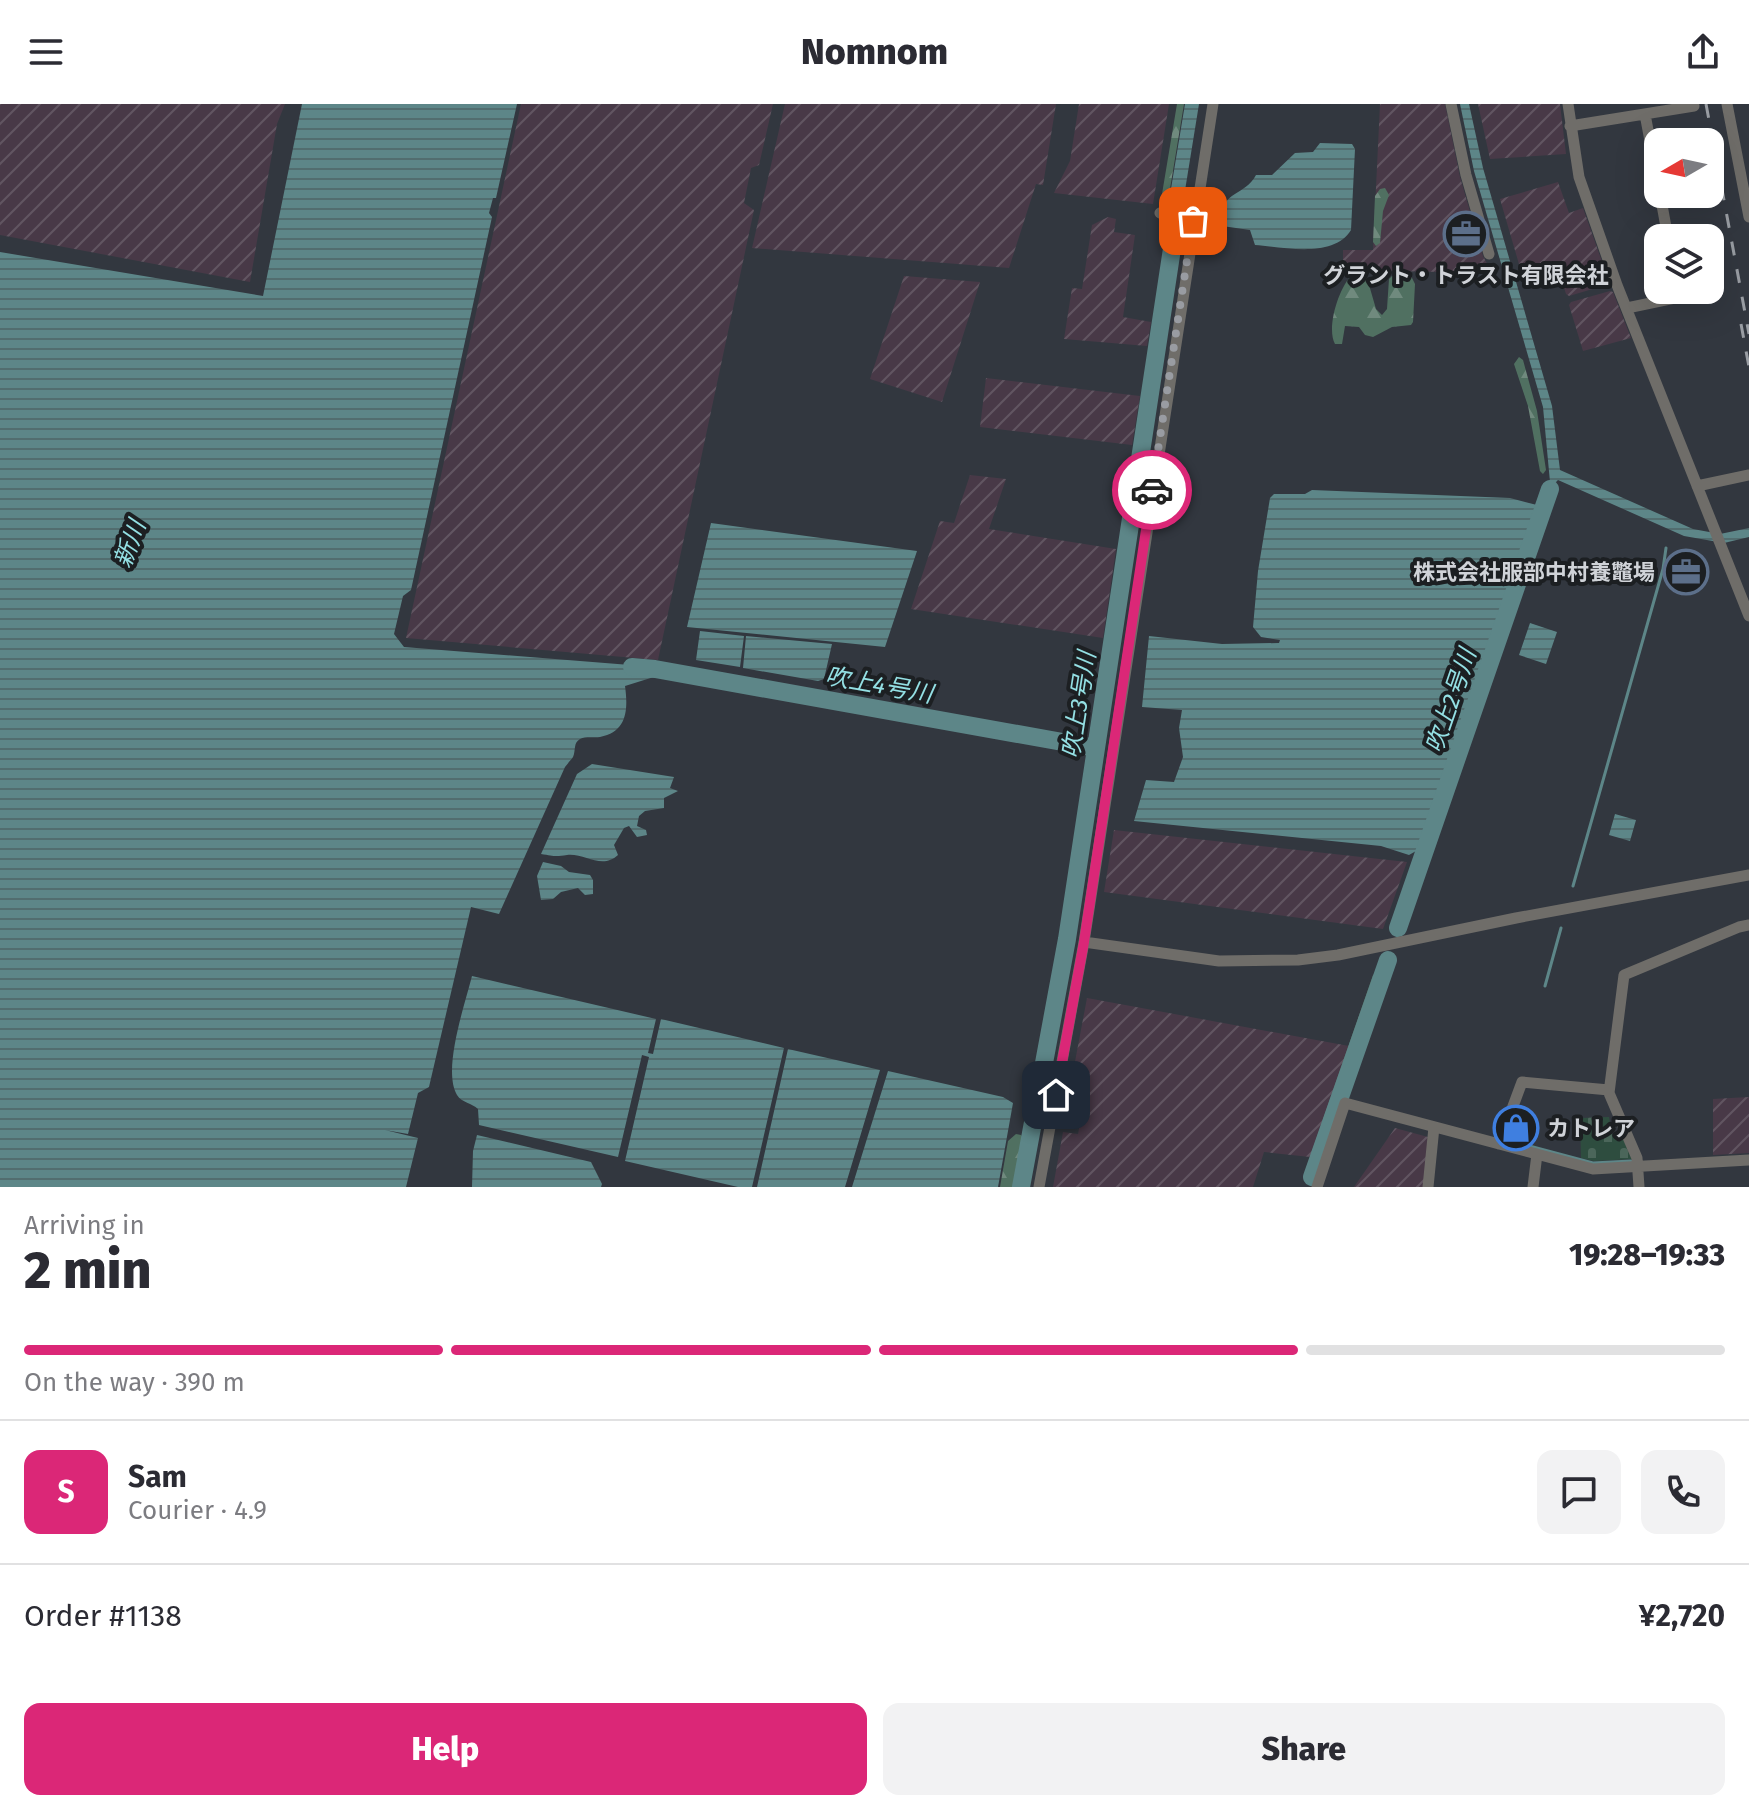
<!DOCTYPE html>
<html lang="en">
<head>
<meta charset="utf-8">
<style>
  :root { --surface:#fff; --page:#f2f2f3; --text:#2b2b33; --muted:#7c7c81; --line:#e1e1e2; --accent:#db2777 }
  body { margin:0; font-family:"Fira Sans","Noto Sans JP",sans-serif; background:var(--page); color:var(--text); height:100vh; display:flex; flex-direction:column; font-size:30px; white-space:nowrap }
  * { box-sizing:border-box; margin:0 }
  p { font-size:26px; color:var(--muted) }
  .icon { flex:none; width:44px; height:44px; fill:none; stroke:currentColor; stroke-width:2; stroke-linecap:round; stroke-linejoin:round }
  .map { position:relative; height:1083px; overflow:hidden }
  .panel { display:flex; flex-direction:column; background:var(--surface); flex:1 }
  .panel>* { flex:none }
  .needle { width:52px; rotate:261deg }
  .tools { position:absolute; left:1644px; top:24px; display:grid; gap:16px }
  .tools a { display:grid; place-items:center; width:80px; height:80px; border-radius:16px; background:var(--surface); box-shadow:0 8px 32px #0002; font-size:40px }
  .pin { position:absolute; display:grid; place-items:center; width:68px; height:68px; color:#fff; margin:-34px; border-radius:16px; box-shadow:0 4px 12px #0006 }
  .courier { position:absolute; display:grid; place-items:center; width:80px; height:80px; margin:-40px; border:6px solid #db2777; border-radius:50%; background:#fff; color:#222; box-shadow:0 2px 10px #0007 }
  .head em { font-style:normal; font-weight:800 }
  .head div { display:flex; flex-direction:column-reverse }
  .head { display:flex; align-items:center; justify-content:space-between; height:136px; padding:0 24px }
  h1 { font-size:52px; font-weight:800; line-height:60px }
  .bar { display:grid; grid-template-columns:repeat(4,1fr); gap:12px 8px; align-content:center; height:96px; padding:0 24px }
  .bar i { height:10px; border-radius:6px; background:var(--line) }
  .bar .on { background:var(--accent) }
  .bar p { grid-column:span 4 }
  .line { display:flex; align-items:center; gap:20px; padding:0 24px; border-top:2px solid var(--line) }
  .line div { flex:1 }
  .round { display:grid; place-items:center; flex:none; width:84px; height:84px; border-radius:16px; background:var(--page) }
  .cta { display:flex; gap:16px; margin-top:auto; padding:16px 24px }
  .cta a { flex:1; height:92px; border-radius:16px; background:var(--accent); color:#fff; font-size:32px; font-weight:800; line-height:92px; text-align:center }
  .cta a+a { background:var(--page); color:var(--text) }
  header { display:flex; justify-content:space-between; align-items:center; height:104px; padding:0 24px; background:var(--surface); font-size:36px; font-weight:800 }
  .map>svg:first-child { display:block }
  .industrial { fill:url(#industrial-furrows) }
  .forest { fill:url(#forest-firs) }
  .cemetery { fill:url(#cemetery-stones) }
  .water { fill:url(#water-rules) }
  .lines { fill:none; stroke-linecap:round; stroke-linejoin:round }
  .stream { stroke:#5d8688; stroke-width:3 }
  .river { stroke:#5d8688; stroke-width:18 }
  .minor { stroke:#6f6d69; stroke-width:11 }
  .rail { stroke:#999da3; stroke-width:3; stroke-dasharray:14 14; stroke-linecap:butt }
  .done { stroke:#999ca2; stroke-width:8; stroke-dasharray:0 14.4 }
  .route { stroke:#db2777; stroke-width:10 }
  .labels { text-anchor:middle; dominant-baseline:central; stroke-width:8; stroke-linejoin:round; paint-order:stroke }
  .poi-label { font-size:22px; font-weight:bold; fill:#d0d3d8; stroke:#1c1f22 }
  .water-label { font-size:24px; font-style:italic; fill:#94e0e4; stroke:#1c1f22 }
</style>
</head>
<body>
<header><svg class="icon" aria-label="menu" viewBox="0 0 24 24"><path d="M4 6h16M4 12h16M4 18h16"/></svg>Nomnom<svg class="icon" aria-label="share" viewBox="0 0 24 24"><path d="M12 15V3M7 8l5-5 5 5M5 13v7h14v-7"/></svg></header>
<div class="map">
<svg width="1749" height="1083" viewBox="0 0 1749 1083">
  <defs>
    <pattern id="industrial-furrows" width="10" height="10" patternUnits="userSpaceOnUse" patternTransform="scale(2)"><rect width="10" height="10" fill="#483947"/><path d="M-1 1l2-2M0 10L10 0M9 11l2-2" fill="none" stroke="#615561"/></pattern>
    <pattern id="forest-firs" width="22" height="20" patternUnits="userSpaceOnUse" patternTransform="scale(2)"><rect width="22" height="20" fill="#507061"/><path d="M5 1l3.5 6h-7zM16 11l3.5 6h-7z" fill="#708a7e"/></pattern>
    <pattern id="cemetery-stones" width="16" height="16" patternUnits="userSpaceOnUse" patternTransform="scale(2)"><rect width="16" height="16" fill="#2e4d3f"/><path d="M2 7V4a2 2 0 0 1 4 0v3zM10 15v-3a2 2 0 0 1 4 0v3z" fill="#4b665a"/></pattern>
    <pattern id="water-rules" width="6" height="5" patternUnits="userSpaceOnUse" patternTransform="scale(2)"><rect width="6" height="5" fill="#5d8688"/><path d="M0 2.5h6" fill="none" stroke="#526d6f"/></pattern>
  </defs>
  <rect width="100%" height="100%" fill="#32373f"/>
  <path class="industrial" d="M 0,0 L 285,0 L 277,20 L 250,178 L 0,131 Z
    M 521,0 L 773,0 L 759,61 L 751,64 L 744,99 L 754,106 L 658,556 L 406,534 Z
    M 785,0 L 1056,0 L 1043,81 L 1036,80 L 1009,164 L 752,144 Z
    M 1079,0 L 1169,0 L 1153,100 L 1054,89 L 1070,57 Z
    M 1380,0 L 1445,0 L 1460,73 L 1483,152 L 1492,169 L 1343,166 L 1343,146 L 1373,146 Z
    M 1478,0 L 1560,0 L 1566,50 L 1490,55 Z
    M 1558,78 L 1569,109 L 1583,104 L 1606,169 L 1603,171 L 1606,181 L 1569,192 L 1566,190 L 1556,157 L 1521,167 L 1500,95 Z
    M 1108,113 L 1116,115 L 1114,128 L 1135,131 L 1123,213 L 1151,218 L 1147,242 L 1064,235 L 1072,184 L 1082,185 L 1092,121 Z
    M 904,172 L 980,178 L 942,298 L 870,275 Z
    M 1610,187 L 1613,188 L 1631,234 L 1583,247 L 1569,201 L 1571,198 Z
    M 986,274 L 1140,292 L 1132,341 L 980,323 Z
    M 970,371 L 1006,375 L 989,425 L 1116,445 L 1103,534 L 911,505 L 940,417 L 954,419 Z
    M 1114,726 L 1407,758 L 1383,825 L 1104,788 Z
    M 1087,894 L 1349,942 L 1310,1053 L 1264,1048 L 1253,1083 L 1053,1083 L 1063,1028 L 1078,1030 L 1081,1013 L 1067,1000 Z
    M 1749,993 L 1749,1049 L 1713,1051 L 1713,995 Z
    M 1395,1024 L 1428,1033 L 1424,1083 L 1354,1083 Z"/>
  <path class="forest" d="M 1177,0 L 1184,0 L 1168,97 L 1164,100 L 1161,96 Z
    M 1385,84 L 1389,91 L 1383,107 L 1380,139 L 1376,142 L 1373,138 L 1375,92 L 1380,85 Z
    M 1352,171 L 1367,174 L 1376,205 L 1382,211 L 1387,205 L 1389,175 L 1392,172 L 1411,172 L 1415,180 L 1413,218 L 1411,221 L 1392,223 L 1373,233 L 1365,231 L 1359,223 L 1345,222 L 1342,240 L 1335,240 C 1326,224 1339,183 1352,171 Z
    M 1519,253 L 1523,256 L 1537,307 L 1546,366 L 1543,370 L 1540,367 L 1528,302 L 1514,260 Z
    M 1378,868 L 1379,873 L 1317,1052 L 1313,1054 L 1311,1050 L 1373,871 Z
    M 1016,1030 L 1021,1031 L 1024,1035 L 1016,1083 L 1000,1083 L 1008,1037 Z"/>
  <path class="cemetery" d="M 1609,1013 L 1612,1030 L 1622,1030 L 1633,1055 L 1594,1057 L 1581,1054 L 1580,1014 Z"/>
  <path class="water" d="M 302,0 L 517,0 L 496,94 L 493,94 L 489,109 L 492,113 L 411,486 L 403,492 L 394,530 L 404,543 L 655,563 L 657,572 L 625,582 C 628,604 628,628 600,633 C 594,634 586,632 580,635 C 573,639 576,646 573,653 C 571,656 568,659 565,663 L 499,810 L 471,803 L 429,983 L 418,989 L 408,1030 L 385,1026 L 418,1034 L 406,1083 L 0,1083 L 0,148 L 263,192 Z
    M 1185,0 L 1199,0 L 1182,105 L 1168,103 Z
    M 1460,0 L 1469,0 L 1483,64 L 1552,302 L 1560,366 L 1693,425 L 1720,430 L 1749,424 L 1749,433 L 1724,439 L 1684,432 L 1558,376 L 1555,379 L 1550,378 L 1543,303 L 1474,67 Z
    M 1320,39 L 1352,40 L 1355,45 L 1351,126 C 1333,155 1284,143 1255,141 L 1250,126 L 1222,122 C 1218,85 1244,94 1256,71 L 1272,71 L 1295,49 L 1313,48 Z
    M 1312,386 L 1510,394 L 1537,401 L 1445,664 L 1441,682 L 1416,747 L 1409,751 L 1381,742 L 1134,717 L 1146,676 L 1174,678 L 1183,653 L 1179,624 L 1182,606 L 1142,603 L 1149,532 L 1222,540 L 1279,539 L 1280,536 L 1261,533 L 1253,523 L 1258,467 L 1270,394 L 1274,390 L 1305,390 Z
    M 711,419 L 917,447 L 885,543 L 687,523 Z
    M 1530,519 L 1557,528 L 1546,560 L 1519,551 Z
    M 700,527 L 744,532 L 740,563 L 696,556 Z
    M 746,532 L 832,540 L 824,575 L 818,577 L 743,564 Z
    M 592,660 L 674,673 L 670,684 L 678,687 L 664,694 L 664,704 L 645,707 L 639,712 L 637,722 L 646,726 L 647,731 L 637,733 L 629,722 L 624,724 L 614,741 L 618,751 C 602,766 585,749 567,751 C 555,753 554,752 541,750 L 577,670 Z
    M 1615,710 L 1636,716 L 1630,737 L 1609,731 Z
    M 543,758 L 561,762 L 569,768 L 590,771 L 593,776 L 593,790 L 585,791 L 578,784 L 561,788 L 553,795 L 541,796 L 537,772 Z
    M 472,872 L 656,915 L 648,949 L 653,950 L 661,915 L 784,944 L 752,1083 L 738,1083 L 625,1057 L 649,953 L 642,951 L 618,1053 L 479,1021 L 478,1005 C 472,999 462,999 457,991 C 442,966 465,900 472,872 Z
    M 788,945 L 880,966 L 845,1083 L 757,1083 Z
    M 888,967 L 1003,993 L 1013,999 L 998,1083 L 852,1083 Z
    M 477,1031 L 591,1058 L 602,1080 L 601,1083 L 472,1083 L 473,1047 Z"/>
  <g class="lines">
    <path class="stream" d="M 1573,782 L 1663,465 L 1666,444
      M 1545,882 L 1561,824
      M 1507,1036 L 1593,1059 L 1631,1057
      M 1312,1073 L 1314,1075"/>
    <path class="river" d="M 632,563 L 655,565 L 1096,644
      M 1398,824 L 1550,385
      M 1312,1073 L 1388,856
      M 1021,1083 L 1067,835 L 1175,125"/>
    <path class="minor" d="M 1451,0 L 1466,71 L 1489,150
      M 1568,0 L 1579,73 L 1617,181 L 1749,512
      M 1727,0 L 1749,113
      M 1645,10 L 1658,80
      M 1570,22 L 1694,2
      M 1660,90 L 1668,134
      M 1160,109 L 1169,113 L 1193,117
      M 1627,204 L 1713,186
      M 1697,382 L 1749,371
      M 1084,838 L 1219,857 L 1298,856 L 1338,851 L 1516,814 L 1749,771
      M 1499,1040 L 1522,978 L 1609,986
      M 1039,1083 L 1084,838 L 1213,0
      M 1317,1083 L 1345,999 L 1593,1065 L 1749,1056
      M 1428,1083 L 1434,1023
      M 1533,1083 L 1537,1050
      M 1639,1083 L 1637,1054 L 1609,989 L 1624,871 L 1739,823 L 1749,821"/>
    <path class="rail" d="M 1706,0 L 1749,230
      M 1741,220 L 1749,263"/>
  </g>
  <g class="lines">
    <path class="done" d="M 1152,386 L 1193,117"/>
    <path class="route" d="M 1056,991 L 1084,838 L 1152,386"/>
  </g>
  <defs>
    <g id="office-ring" transform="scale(2.3)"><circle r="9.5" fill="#1c1f22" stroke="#5c6f8a" stroke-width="1.5"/><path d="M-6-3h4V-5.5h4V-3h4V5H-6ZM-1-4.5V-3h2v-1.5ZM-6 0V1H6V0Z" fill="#5c6f8a"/></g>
    <g id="shop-ring" transform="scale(2.3)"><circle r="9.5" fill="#1c1f22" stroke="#3f7fe0" stroke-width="1.5"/><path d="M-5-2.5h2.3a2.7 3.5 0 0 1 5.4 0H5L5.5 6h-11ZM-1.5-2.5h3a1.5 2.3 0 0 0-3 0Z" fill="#3f7fe0"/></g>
  </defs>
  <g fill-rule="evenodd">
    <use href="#office-ring" x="1466" y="130"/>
    <use href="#office-ring" x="1686" y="468"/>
    <use href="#shop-ring" x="1516" y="1024"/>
  </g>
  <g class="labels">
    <g class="poi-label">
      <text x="1466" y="171">グラント・トラスト有限会社</text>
      <text x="1655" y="468" text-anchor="end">株式会社服部中村養鼈場</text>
      <text x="1547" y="1024" text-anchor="start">カトレア</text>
    </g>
    <g class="water-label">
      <text transform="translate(130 440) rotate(-70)">新川</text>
      <text transform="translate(879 581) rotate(10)">吹上4号川</text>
      <text transform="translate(1451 597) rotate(-71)">吹上2号川</text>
      <text transform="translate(1079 601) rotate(-81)">吹上3号川</text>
    </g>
  </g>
</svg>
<div class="tools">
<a><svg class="needle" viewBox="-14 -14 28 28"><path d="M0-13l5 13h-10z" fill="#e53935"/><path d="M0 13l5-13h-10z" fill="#7c7c81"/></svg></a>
<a><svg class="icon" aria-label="layers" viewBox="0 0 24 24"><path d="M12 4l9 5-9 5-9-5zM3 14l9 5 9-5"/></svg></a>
</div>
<div class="pin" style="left:1193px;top:117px;background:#ea580c"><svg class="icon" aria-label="bag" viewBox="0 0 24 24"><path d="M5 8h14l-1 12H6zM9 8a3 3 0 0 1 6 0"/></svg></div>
<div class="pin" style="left:1056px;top:991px;background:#1f2937"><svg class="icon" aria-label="home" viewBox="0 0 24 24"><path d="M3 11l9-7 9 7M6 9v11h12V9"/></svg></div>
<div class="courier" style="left:1152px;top:386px"><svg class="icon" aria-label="car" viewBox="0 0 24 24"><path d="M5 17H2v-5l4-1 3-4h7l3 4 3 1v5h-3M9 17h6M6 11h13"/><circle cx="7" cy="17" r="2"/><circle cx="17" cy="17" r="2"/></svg></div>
</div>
<section class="panel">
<div class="head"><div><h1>2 min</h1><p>Arriving in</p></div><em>19:28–19:33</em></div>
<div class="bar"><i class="on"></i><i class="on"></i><i class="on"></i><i></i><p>On the way · 390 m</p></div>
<div class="line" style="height:144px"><b class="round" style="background:var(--accent);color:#fff">S</b><div><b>Sam</b><p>Courier · 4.9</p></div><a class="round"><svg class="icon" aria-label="chat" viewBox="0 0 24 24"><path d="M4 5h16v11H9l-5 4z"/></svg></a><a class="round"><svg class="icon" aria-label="phone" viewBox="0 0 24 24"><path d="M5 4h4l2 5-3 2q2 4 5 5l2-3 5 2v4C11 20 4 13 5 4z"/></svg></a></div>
<div class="line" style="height:104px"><div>Order #1138</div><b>¥2,720</b></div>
<div class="cta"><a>Help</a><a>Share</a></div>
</section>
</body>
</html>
